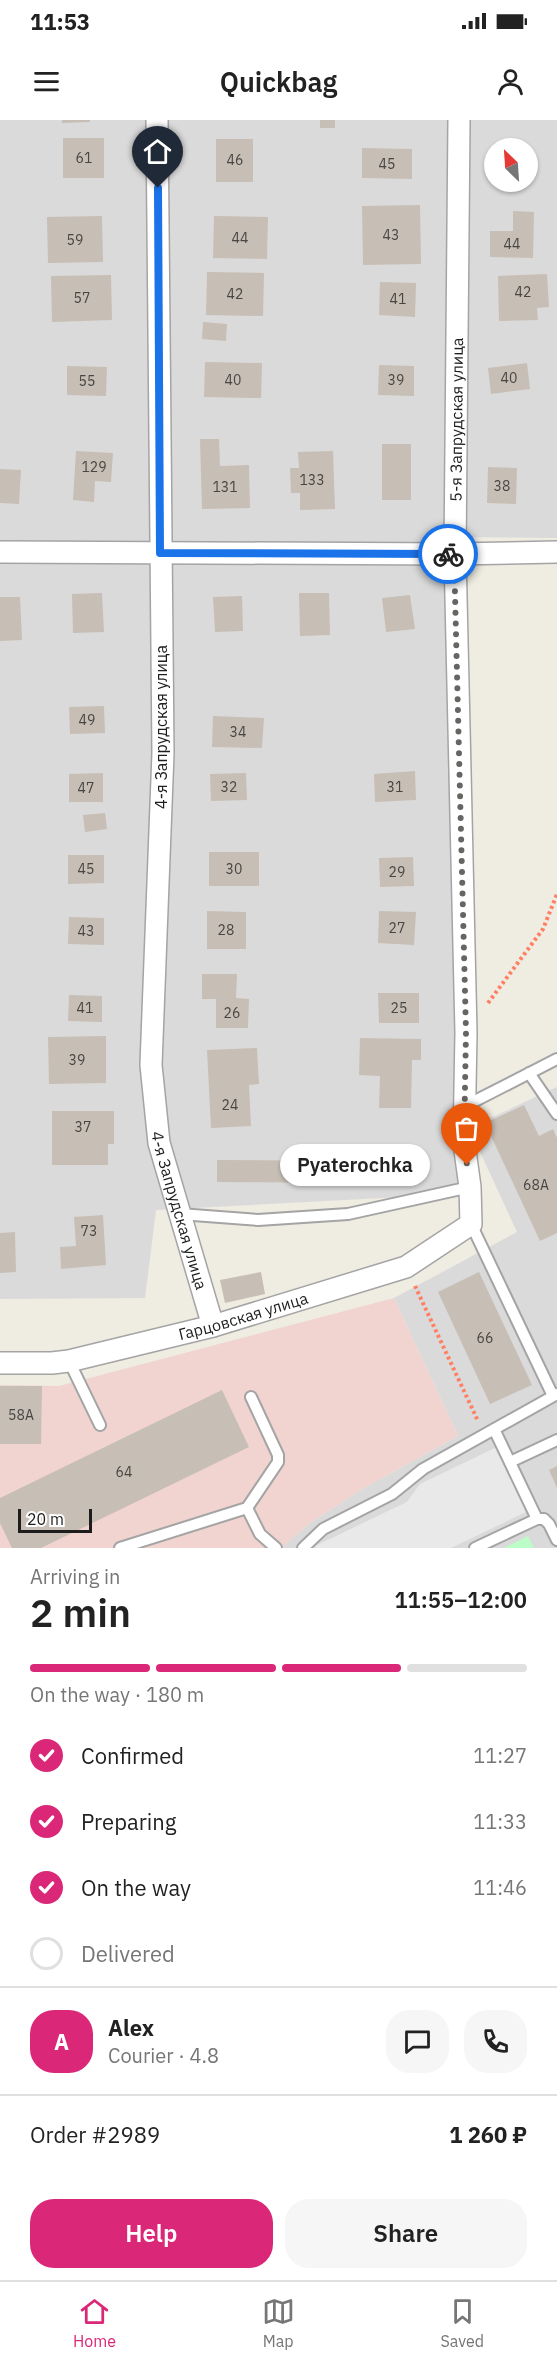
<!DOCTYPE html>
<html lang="en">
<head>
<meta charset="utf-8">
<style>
  :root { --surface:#fff; --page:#f6f6f6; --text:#222; --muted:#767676; --line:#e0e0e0; --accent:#db2777 }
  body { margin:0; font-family:"IBM Plex Sans",sans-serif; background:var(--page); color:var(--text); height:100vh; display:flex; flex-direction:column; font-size:22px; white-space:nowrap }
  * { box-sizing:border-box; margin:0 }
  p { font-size:20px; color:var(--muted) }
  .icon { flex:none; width:33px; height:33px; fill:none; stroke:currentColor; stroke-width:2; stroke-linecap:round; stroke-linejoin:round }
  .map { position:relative; height:1428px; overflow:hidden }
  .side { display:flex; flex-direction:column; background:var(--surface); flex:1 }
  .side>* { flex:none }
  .needle { width:39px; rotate:335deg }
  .fabs { position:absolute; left:484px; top:18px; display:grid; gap:12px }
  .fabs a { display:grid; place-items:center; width:54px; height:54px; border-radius:50%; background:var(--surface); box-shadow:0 2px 4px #0004; font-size:30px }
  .scale { position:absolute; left:18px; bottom:15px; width:74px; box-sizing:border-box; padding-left:6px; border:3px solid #1d1d1d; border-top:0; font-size:16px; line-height:21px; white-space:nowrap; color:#1d1d1d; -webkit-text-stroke:4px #fff; paint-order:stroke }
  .pin { position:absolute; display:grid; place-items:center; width:51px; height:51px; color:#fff; margin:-62px -26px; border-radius:50% 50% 50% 0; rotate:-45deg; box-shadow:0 0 6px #0007 }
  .pin .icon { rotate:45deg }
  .courier { position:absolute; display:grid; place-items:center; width:60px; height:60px; margin:-30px; border:4px solid #1a73e8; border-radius:50%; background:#fff; color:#222; box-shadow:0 2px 8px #0007 }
  .bubble { position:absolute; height:42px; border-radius:21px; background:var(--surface); box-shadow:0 2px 4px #0004; font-size:20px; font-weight:600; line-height:42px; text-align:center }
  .headline em { font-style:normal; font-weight:600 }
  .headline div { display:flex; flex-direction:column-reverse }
  .headline { display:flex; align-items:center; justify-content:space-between; height:102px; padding:0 30px }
  h1 { font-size:39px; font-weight:600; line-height:45px }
  .bar { display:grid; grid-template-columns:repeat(4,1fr); gap:9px 6px; align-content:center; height:72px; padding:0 30px }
  .bar i { height:8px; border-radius:4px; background:var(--line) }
  .bar .selected { background:var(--accent) }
  .bar p { grid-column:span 4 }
  .line { display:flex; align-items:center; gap:15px; padding:0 30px; border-top:2px solid var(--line) }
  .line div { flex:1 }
  .round { display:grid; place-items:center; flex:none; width:63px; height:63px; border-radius:24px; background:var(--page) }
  ol { padding:0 30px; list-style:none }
  li { display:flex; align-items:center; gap:18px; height:66px }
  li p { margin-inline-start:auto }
  li .icon { padding:6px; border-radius:50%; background:var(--accent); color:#fff; stroke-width:4 }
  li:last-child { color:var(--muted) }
  li i { width:33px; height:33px; border:3px solid var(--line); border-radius:50% }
  .primary-button { display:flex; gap:12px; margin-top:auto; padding:12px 30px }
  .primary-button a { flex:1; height:69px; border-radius:24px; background:var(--accent); color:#fff; font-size:24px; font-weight:600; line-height:69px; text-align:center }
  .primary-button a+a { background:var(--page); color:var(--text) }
  .status { display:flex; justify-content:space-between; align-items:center; height:42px; padding:0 30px; background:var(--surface); direction:ltr }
  .status svg { height:16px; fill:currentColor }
  header { display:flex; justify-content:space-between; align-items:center; height:78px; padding:0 30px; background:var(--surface); font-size:27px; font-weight:600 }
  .tabs { display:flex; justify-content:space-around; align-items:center; height:84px; border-top:2px solid var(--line); background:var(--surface); font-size:16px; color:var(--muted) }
  .tabs a { display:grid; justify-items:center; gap:3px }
  .tabs .selected { color:var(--accent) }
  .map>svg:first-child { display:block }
  .residential { fill:#dbdada; fill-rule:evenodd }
  .commercial { fill:#f1d4d0 }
  .park { fill:#bcfcc6 }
  .parking { fill:#e9e9e9 }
  .building { fill:#c7beb5 }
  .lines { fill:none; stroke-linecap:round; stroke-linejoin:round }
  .service-casing { stroke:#a4a4a4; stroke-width:14 }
  .minor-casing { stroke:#a4a4a4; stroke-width:24 }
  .path { stroke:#ff7f63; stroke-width:4; stroke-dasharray:3 3; stroke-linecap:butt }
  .service { stroke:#fff; stroke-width:10 }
  .minor { stroke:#fff; stroke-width:21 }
  .done { stroke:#666562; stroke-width:6; stroke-dasharray:0 10.8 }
  .route { stroke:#1a73e8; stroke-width:8 }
  .labels { text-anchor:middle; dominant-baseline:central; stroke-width:4.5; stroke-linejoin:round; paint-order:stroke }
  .number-label { font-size:14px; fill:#484543 }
  .street-label { font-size:16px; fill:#1d1d1d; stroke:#fff }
</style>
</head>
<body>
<div class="status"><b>11:53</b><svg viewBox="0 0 49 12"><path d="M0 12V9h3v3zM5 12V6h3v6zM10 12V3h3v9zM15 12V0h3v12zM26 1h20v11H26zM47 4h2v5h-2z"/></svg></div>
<header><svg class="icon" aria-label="menu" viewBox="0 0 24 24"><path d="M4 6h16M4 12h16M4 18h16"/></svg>Quickbag<svg class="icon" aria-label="person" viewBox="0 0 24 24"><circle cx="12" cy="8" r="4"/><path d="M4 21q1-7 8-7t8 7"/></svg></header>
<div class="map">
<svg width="557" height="1428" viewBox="0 0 557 1428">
  <rect width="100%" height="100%" fill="#efece2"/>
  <path class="residential" d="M 0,0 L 557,0 L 557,418 L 449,417 L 458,1074 L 156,1090 L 145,1178 L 0,1179 ZM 495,28 L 528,28 L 528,62 L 495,62 Z
    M 557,967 L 557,1428 L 281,1428 L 310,1403 L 364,1368 L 458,1316 L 394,1178 L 517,1112 L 469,1008 Z"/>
  <path class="commercial" d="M 394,1178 L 458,1316 L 364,1368 L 310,1403 L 281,1428 L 0,1428 L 0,1265 L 59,1266 Z"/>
  <path class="park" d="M 528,1416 L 534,1428 L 504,1428 Z"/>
  <path class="parking" d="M 497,1327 L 528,1391 L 451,1428 L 316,1428 L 315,1426 L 407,1382 L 420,1364 Z"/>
  <path class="building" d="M 62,0 L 90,0 L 90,2 L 62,3 Z
    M 320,0 L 335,0 L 335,8 L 320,8 Z
    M 63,18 L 104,18 L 104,58 L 63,58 Z
    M 216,19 L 253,19 L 253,62 L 216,62 Z
    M 362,28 L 412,29 L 412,59 L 362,58 Z
    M 490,29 L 495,29 L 495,56 L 490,56 Z
    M 420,85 L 421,144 L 363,145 L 362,86 Z
    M 513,91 L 534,92 L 533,138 L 490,137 L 490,111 L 513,111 Z
    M 102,96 L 103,142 L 48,143 L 47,97 Z
    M 214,96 L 268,97 L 267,139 L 213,138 Z
    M 207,152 L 264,153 L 263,196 L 206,195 Z
    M 547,154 L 549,187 L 537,188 L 538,200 L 499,201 L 498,156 Z
    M 111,155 L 112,200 L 52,202 L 51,156 Z
    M 380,162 L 416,163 L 415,197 L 379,195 Z
    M 203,202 L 227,204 L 226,221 L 202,219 Z
    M 205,242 L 262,243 L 261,278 L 204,277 Z
    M 527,243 L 530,269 L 491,274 L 488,248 Z
    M 379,245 L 414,246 L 414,276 L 378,275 Z
    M 67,246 L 107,247 L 106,276 L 67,275 Z
    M 200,319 L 219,319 L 220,346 L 249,345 L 250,388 L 202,389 Z
    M 382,324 L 411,324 L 411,380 L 382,380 Z
    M 76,331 L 113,333 L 111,362 L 95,361 L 94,382 L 73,380 Z
    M 333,331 L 335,389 L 300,390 L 300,373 L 291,373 L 290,348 L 299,348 L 298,332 Z
    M 488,347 L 517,348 L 516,384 L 487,383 Z
    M 0,349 L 21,350 L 19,384 L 0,383 Z
    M 102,473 L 104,512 L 73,513 L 72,474 Z
    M 299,473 L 329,473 L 330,515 L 300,516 Z
    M 410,475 L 415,509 L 386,512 L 382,478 Z
    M 242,476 L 243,511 L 215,512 L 213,477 Z
    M 0,477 L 20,477 L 22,520 L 0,521 Z
    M 104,586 L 105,613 L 70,614 L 69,587 Z
    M 213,596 L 264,598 L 262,628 L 212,627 Z
    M 415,651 L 416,680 L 375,682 L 374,654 Z
    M 103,653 L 103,682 L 69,682 L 69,654 Z
    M 246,653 L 247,680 L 211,681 L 210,654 Z
    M 105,693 L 107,709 L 85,712 L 83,695 Z
    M 209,732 L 259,732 L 259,766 L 209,766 Z
    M 68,735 L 104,735 L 104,763 L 68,764 Z
    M 413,737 L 414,766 L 380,767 L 379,738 Z
    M 207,791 L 246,792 L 246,829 L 207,829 Z
    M 379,791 L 416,792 L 414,825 L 378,823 Z
    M 69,797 L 104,798 L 104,825 L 68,824 Z
    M 202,854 L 237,854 L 236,878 L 249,879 L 248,908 L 216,908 L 216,879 L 202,879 Z
    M 378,873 L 419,873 L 419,903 L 379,903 Z
    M 69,875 L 102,876 L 102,902 L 68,901 Z
    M 106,916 L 106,963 L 49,964 L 48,917 Z
    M 360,918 L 421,919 L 421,940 L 412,940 L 411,988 L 379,988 L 380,956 L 359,955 Z
    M 257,928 L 259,964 L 249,965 L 251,1006 L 211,1008 L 207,930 Z
    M 524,985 L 539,1016 L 553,1009 L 557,1018 L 557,1113 L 540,1121 L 485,1003 Z
    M 52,991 L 114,991 L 114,1024 L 108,1024 L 108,1045 L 52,1045 Z
    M 217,1040 L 414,1041 L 414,1063 L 217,1062 Z
    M 103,1095 L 106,1145 L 61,1149 L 60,1127 L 76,1126 L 74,1097 Z
    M 15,1112 L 16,1152 L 0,1153 L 0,1113 Z
    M 261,1152 L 265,1174 L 225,1183 L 220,1160 Z
    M 479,1152 L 532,1265 L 490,1284 L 438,1172 Z
    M 0,1266 L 42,1266 L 41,1324 L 0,1324 Z
    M 222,1270 L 249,1327 L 41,1428 L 12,1428 L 0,1403 L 0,1378 Z
    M 557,1346 L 557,1368 L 549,1350 Z"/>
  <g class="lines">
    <g class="service-casing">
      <path id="service" d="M 529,953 L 557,994
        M 465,986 L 557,939
        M 180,1094 L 258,1100 L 348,1094 L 470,1067
        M 471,1104 L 553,1276
        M 69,1241 L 100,1305
        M 251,1277 L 278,1335 L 278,1342 L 247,1388 L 260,1414 L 276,1428
        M 494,1309 L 537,1399
        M 510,1342 L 557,1320
        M 120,1428 L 247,1388
        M 303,1428 L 323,1409 L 392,1374 L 423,1349 L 557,1274
        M 475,1428 L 537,1399 L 544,1399 L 549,1404 L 557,1420"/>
    </g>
    <g class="minor-casing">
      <g id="minor">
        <path id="s1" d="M 157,0 L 163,633 L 151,945 L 159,1023 L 213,1206"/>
        <path d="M 0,432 L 455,434 L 557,432"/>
        <path id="s2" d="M 0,1243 L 52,1243 L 69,1241 L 213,1206 L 406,1147 L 471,1104 L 470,1067 L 464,1023 L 466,913 L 455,434 L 459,0"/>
      </g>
    </g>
    <path class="path" d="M 488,883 L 543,809 L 557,774
      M 415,1166 L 478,1301"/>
    <use href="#service" class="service"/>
    <use href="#minor" class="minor"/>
  </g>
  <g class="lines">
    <path class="done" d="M 448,434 L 454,434 L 466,912 L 464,1023 L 467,1045"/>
    <path class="route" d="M 158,68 L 160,433 L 448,434"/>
  </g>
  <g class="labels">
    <g class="number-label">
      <text x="84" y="38">61</text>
      <text x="235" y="40">46</text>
      <text x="387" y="44">45</text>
      <text x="391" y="115">43</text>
      <text x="240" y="118">44</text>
      <text x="75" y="120">59</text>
      <text x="512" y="124">44</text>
      <text x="523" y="172">42</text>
      <text x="235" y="174">42</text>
      <text x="82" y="178">57</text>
      <text x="398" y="179">41</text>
      <text x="509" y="258">40</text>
      <text x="233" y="260">40</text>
      <text x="396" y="260">39</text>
      <text x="87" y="261">55</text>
      <text x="94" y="347">129</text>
      <text x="312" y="360">133</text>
      <text x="502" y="366">38</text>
      <text x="225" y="367">131</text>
      <text x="87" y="600">49</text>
      <text x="238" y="612">34</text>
      <text x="229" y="667">32</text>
      <text x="395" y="667">31</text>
      <text x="86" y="668">47</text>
      <text x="86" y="749">45</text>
      <text x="234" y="749">30</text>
      <text x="397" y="752">29</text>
      <text x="397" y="808">27</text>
      <text x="226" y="810">28</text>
      <text x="86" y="811">43</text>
      <text x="85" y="888">41</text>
      <text x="399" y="888">25</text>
      <text x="232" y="893">26</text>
      <text x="77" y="940">39</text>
      <text x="230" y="985">24</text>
      <text x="83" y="1007">37</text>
      <text x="536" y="1065">68А</text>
      <text x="89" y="1111">73</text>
      <text x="485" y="1218">66</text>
      <text x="21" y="1295">58А</text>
      <text x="124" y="1352">64</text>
    </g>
    <g class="street-label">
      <text stroke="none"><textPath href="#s2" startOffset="1302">5-я Запрудская улица</textPath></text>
      <text transform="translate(161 607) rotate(-90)">4-я Запрудская улица</text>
      <text stroke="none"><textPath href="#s1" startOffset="1094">4-я Запрудская улица</textPath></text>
      <text stroke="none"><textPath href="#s2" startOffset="249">Гарцовская улица</textPath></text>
    </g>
  </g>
</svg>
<div class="fabs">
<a><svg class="needle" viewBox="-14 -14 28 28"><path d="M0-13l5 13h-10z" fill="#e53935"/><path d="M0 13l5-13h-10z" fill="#767676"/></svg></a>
</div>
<div class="scale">20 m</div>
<div class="pin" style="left:467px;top:1045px;background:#ea580c"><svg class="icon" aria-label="bag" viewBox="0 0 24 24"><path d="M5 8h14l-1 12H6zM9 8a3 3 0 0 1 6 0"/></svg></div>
<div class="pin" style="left:158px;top:68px;background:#1f2937"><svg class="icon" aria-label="home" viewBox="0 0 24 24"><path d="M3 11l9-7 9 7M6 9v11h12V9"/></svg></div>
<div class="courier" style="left:448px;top:434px"><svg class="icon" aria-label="bike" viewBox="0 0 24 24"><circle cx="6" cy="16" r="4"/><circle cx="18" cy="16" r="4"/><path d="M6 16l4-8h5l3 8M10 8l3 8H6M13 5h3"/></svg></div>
<div class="bubble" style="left:280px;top:1024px;width:150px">Pyaterochka</div>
</div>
<section class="side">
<div class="headline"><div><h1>2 min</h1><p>Arriving in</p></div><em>11:55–12:00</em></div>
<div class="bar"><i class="selected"></i><i class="selected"></i><i class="selected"></i><i></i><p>On the way · 180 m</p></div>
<ol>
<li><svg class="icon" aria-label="check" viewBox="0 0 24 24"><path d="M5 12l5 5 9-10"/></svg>Confirmed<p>11:27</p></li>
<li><svg class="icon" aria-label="check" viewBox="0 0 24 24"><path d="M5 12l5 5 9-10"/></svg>Preparing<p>11:33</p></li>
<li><svg class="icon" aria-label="check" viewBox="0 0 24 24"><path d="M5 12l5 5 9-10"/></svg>On the way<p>11:46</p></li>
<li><i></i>Delivered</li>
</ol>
<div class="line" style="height:108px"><b class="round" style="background:var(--accent);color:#fff">A</b><div><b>Alex</b><p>Courier · 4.8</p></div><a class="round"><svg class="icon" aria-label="chat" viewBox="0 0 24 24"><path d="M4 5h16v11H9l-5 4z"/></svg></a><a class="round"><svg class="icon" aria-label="phone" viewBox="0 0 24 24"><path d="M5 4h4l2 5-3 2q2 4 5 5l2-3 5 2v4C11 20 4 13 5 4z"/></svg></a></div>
<div class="line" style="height:78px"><div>Order #2989</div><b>1 260 ₽</b></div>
<div class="primary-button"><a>Help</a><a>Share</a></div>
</section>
<nav class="tabs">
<a class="selected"><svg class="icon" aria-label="home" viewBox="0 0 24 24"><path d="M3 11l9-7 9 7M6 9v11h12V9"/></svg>Home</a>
<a><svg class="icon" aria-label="map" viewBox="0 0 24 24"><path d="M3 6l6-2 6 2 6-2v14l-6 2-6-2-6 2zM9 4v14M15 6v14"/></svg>Map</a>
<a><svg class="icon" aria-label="saved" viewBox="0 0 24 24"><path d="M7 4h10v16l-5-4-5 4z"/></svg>Saved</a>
</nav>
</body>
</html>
